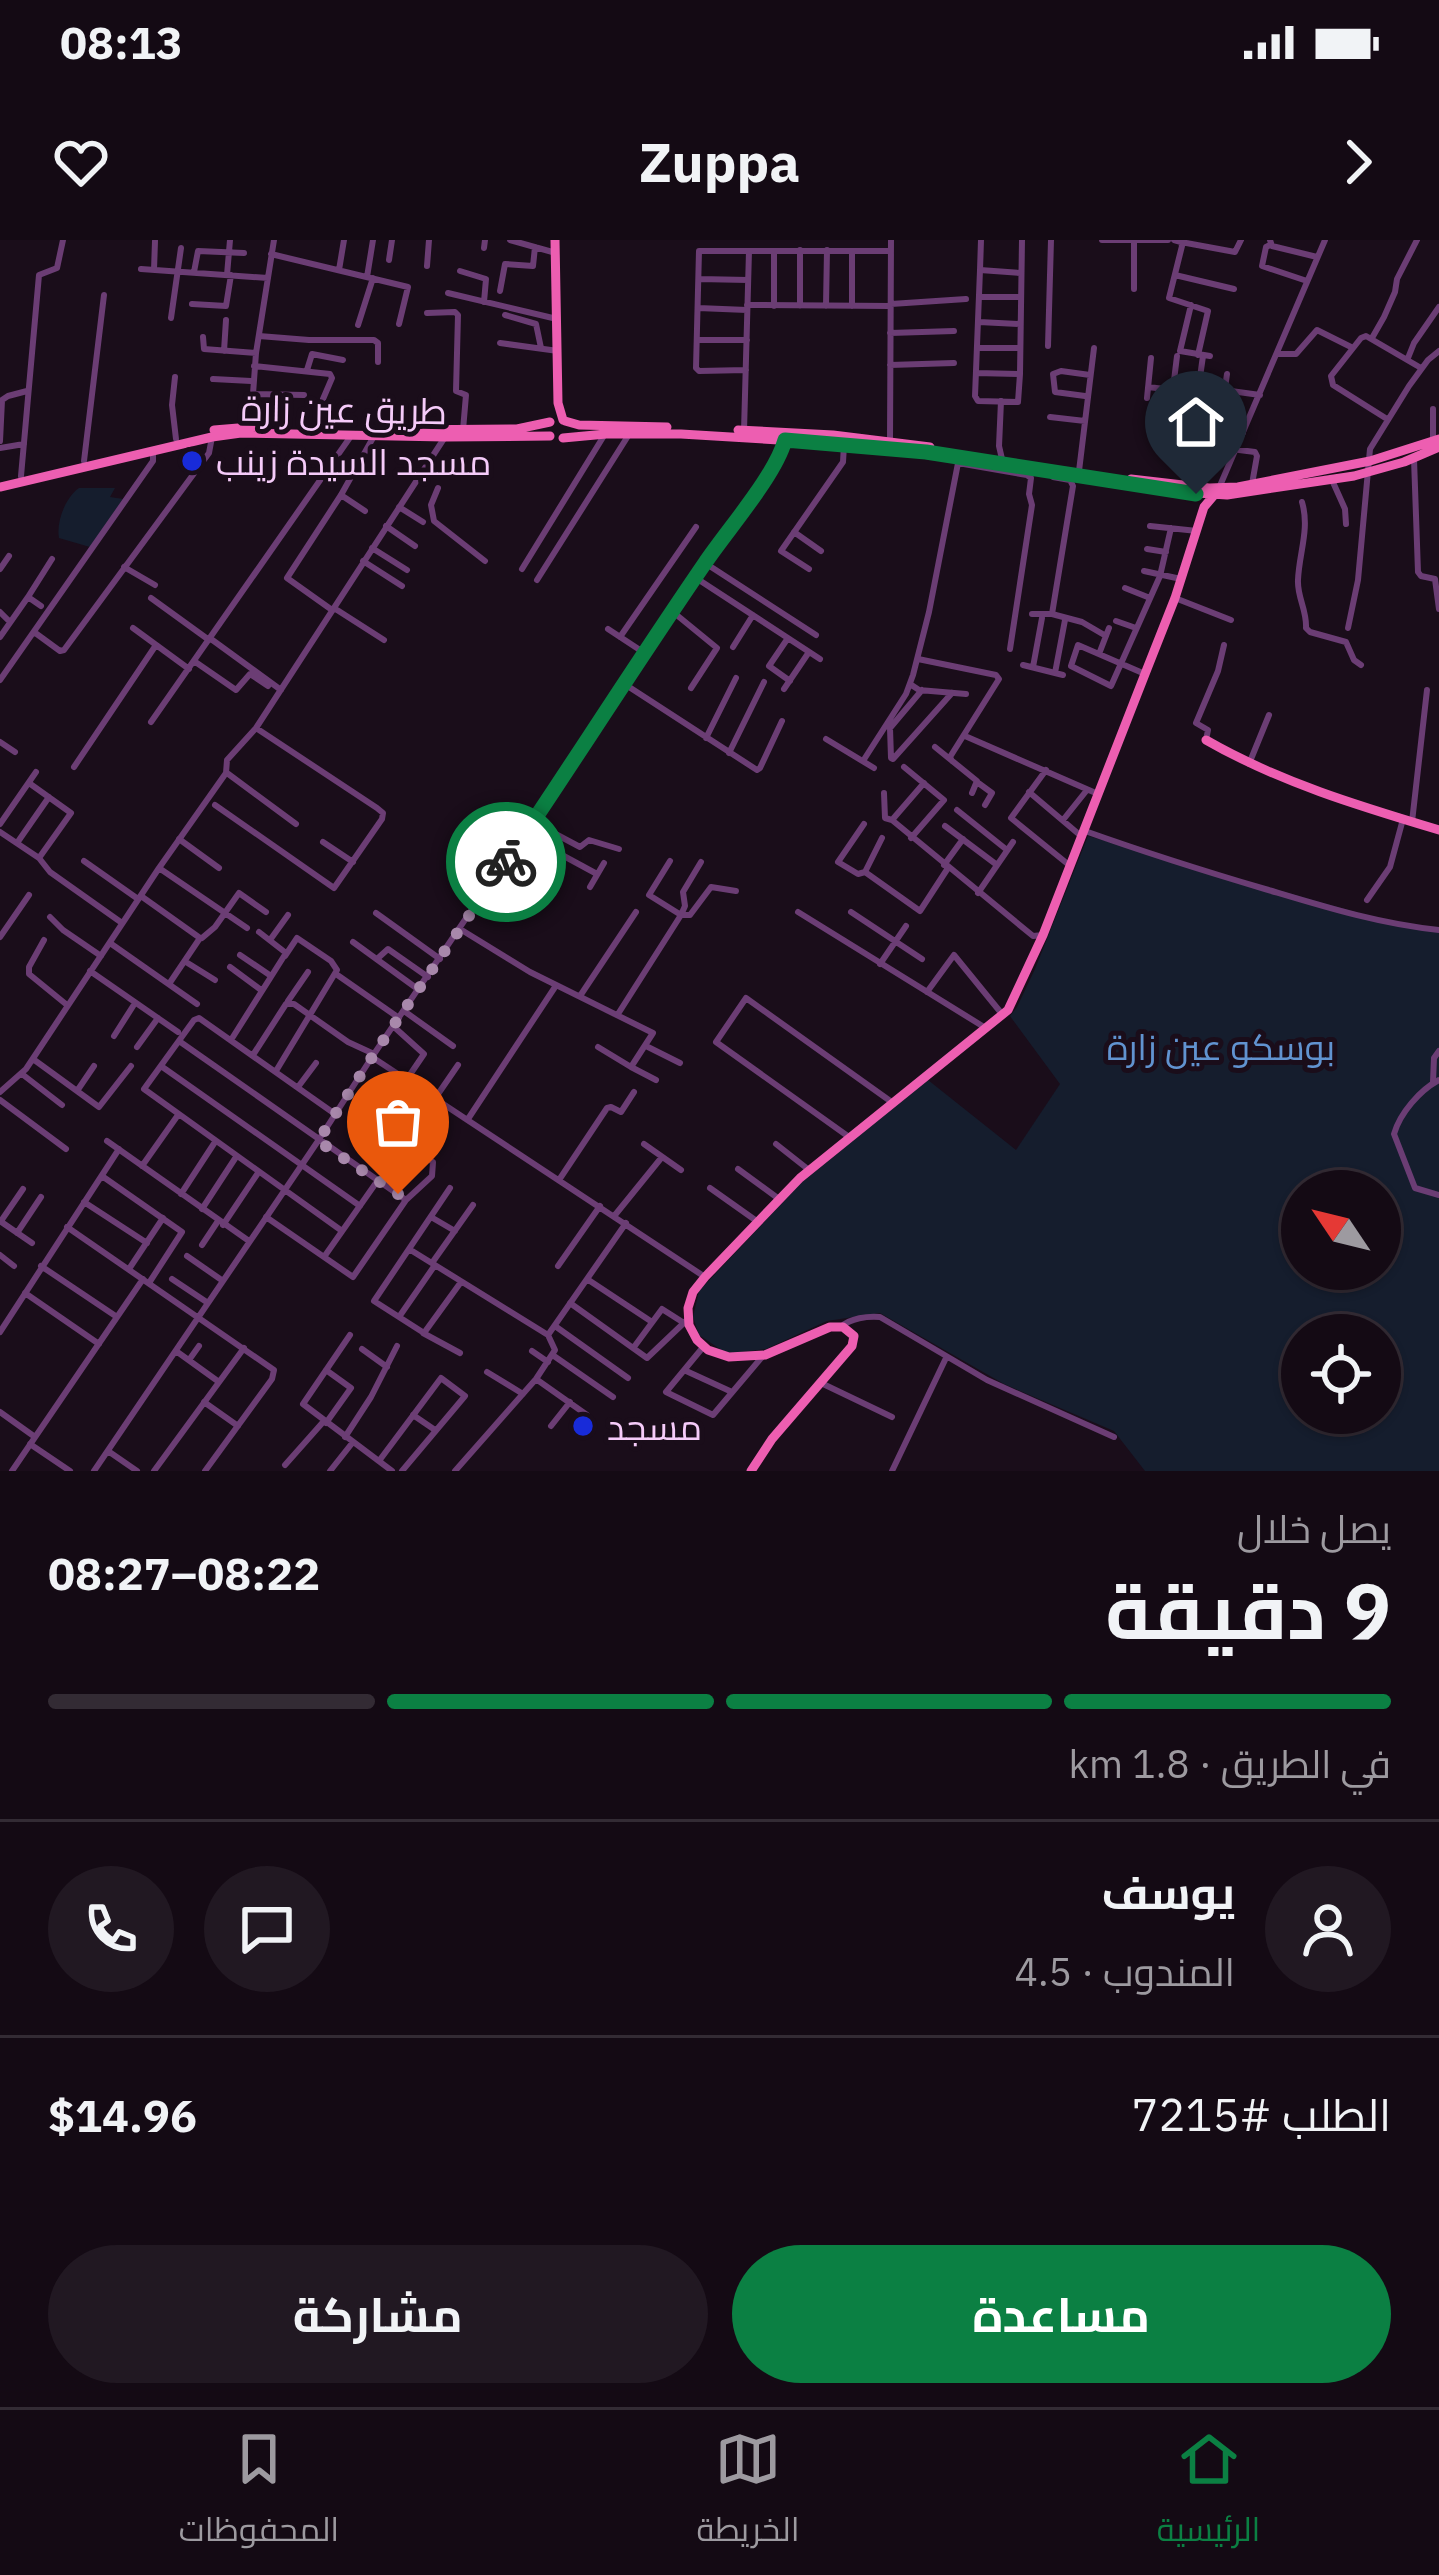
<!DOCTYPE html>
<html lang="ar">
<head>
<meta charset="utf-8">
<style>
  :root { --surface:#140a14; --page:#211822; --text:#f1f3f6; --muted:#9d9aa0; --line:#332b34; --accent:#0b8043 }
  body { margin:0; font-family:"IBM Plex Sans",Cairo,sans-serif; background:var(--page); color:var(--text); direction:rtl; height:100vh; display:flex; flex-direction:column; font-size:45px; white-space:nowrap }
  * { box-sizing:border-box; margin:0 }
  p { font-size:39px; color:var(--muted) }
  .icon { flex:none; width:66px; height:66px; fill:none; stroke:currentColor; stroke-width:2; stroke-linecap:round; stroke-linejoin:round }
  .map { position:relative; height:1231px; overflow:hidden; direction:ltr }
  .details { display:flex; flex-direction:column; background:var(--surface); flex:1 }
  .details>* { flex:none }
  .needle { width:78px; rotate:305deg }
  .buttons { position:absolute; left:1281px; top:930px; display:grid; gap:24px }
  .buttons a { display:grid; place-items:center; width:120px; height:120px; border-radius:50%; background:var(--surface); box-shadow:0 3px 9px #0004,0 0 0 3px var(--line); font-size:60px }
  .pin { position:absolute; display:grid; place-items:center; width:102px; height:102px; color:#fff; margin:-123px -51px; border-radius:50% 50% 50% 0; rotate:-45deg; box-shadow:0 0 12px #0007 }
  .pin .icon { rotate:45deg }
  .courier { position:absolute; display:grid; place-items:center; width:120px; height:120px; margin:-60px; border:9px solid #0b8043; border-radius:50%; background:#fff; color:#222; box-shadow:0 3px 15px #0007 }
  .overview em { font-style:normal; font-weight:700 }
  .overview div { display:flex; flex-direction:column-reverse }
  .overview { display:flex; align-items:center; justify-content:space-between; height:204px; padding:0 48px }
  h1 { font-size:78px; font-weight:700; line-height:90px }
  .bar { display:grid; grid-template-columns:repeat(4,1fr); gap:18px 12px; align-content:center; height:144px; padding:0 48px }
  .bar i { height:15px; border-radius:9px; background:var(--line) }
  .bar .on { background:var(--accent) }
  .bar p { grid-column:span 4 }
  .line { display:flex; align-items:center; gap:30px; padding:0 48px; border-top:3px solid var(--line) }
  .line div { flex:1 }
  .round { display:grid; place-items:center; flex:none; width:126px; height:126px; border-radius:63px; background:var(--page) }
  .primary-button { display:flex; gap:24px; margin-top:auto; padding:24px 48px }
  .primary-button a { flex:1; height:138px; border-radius:72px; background:var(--accent); color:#fff; font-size:48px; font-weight:700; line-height:138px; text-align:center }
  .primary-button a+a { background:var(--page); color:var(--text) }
  .status { display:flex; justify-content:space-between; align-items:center; height:84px; padding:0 60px; background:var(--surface); direction:ltr }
  .status svg { height:33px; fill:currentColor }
  header { display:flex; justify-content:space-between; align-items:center; height:156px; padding:0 48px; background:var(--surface); font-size:54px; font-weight:700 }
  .tab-bar { display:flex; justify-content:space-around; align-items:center; height:168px; border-top:3px solid var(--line); background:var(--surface); font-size:33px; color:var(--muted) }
  .tab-bar a { display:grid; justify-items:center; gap:6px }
  .tab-bar .on { color:var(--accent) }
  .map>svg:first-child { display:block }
  .green { fill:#151d2d; fill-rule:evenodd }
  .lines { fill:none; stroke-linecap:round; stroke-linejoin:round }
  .minor { stroke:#6b3d74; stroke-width:6 }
  .major { stroke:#ed5eb1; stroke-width:9 }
  .done { stroke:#a888ab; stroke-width:12; stroke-dasharray:0 21.6 }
  .route { stroke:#0b8043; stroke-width:15 }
  .poi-dot { fill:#182bd9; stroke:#1a0d1a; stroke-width:4.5 }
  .labels { text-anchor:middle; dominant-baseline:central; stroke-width:10; stroke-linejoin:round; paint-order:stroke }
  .street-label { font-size:36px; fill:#f5cbf9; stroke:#1a0d1a }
  .poi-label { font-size:36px; fill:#f5cbf9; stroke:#1a0d1a; text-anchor:start }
  .park-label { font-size:36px; fill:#6193d0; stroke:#1a0d1a }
</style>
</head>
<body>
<div class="status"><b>08:13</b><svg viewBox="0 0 49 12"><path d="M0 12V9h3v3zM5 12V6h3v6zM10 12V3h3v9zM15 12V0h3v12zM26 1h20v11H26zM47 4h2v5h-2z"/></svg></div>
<header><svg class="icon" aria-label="forward" viewBox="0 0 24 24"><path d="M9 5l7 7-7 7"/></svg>Zuppa<svg class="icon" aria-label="heart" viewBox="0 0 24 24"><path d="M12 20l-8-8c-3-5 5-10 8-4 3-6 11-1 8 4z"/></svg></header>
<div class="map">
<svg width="1439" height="1231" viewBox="0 0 1439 1231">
  <rect width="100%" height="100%" fill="#1a0d1a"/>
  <path class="green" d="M 79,248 L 115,248 L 110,257 L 123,259 L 90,307 L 59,298 C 56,281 66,257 79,248 Z
    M 1088,596 L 1408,687 L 1439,690 L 1439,1231 L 1145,1231 L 1114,1191 L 1004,1144 L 880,1073 L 827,1081 L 766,1109 L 733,1113 L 723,1111 L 699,1095 L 693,1077 L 699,1051 L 802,942 L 928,840 L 1016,910 L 1060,844 L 1010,776 L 1017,767 L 1035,729 ZM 1302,951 L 1380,951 L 1380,1029 L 1302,1029 ZM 1302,1095 L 1380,1095 L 1380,1173 L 1302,1173 Z"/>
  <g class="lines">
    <path class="minor" d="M 510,0 L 556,13
      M 1102,0 L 1168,0
      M 1174,0 L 1181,2 L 1182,6 L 1169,58 L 1208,71 L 1198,115
      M 1270,0 L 1272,6 L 1317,17
      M 1181,2 L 1235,12 L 1241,0
      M 1270,5 L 1266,7 L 1262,26 L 1307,41
      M 484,8 L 485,0
      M 271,14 L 408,47 L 399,84
      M 389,20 L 392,0
      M 427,26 L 429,0
      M 141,29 L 268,38
      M 154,30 L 155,1
      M 339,30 L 344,0
      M 980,30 L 981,0
      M 460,31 L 486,39 L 484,62
      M 194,32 L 198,11 L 244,13
      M 227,35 L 230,0
      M 1175,35 L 1234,49
      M 367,37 L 373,0
      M 699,39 L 748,40
      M 1134,49 L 1134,1
      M 500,51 L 505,24 L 533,26 L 535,7
      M 448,53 L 557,79
      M 979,57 L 1020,57
      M 192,64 L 226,66 L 231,35
      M 891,64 L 966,59
      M 747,65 L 890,66
      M 1191,65 L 1180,111 L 1210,116
      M 774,66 L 774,11
      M 800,66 L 800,10
      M 826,66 L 827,10
      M 852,66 L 852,11
      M 698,68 L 747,70
      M 427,73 L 455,72 L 458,75 L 456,151 L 466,155 L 463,190
      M 505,75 L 536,84 L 541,108
      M 171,78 L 181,8
      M 979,82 L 1020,84
      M 358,85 L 373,38
      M 890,93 L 954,91
      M 259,96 L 309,100 L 374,100 L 378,103 L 378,122
      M 203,97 L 204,109 L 256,113
      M 1372,98 L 1384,77 L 1395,52 L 1397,39 L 1417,0
      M 698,100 L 747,100
      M 500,103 L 558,111
      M 1048,106 L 1051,0
      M 978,108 L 1020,108
      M 224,111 L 226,80
      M 1278,114 L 1296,114 L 1317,90 L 1353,108
      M 1408,118 L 1414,103 L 1439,67
      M 890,125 L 954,123
      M 254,126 L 330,134 L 332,138 L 323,159
      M 307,130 L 312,114 L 343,120
      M 746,130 L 699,131 L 696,128 L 699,11 L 890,11
      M 976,133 L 1020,134 L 1018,162 L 978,161 L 975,156 L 980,30 L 1021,33
      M 1020,134 L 1022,0
      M 175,137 L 172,165 L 176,199
      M 213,139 L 251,141
      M 1173,143 L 1260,155
      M 1148,147 L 1173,150
      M 254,154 L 304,155
      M 1085,156 L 1055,152 L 1053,134 L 1061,131 L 1090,135
      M 1147,158 L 1151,118
      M 1001,161 L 999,206 L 1002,219
      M 1171,165 L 1177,116
      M 1196,165 L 1203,116
      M 1433,169 L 1433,201
      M 1221,175 L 1227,134
      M 1050,177 L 1085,181
      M 1387,179 L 1333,145 L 1331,136 L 1361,98 L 1366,96 L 1421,128
      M 241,186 L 253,154 L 256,113 L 274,0
      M 744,191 L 749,11
      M 1243,193 L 1162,184 L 1157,197 L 1160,200 L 1255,212 L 1257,216 L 1252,244
      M 890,200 L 891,0
      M 0,201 L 2,160 L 8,156 L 27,151
      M 0,208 L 24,204
      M 1414,219 L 1418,332 L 1421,336 L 1435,339 L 1439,369
      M 84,221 L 104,55
      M 958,223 L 1027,235 L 1031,238 L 1029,254 L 1032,265 L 1010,409
      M 1079,231 L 1094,108
      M 21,236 L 39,35 L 57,28 L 63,0
      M 1332,240 L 1345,269 L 1346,284
      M 438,248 L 431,265 L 434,281 L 485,321
      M 1219,248 L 1325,0
      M 341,255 L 365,271
      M 1302,262 C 1310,289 1299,313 1298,340 C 1297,357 1307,370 1306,388 L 1310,392 L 1346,402 L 1354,420 L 1361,425
      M 399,267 L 423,282
      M 386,286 L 415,306
      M 1150,286 L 1197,291
      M 794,292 L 821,311
      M 372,308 L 407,330
      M 1147,309 L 1166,312
      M 363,321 L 402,346
      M 705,323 L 816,395
      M 124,327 L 155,345
      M 0,329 L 9,316
      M 522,329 L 605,194
      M 809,329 L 781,311 L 843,222 L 844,205
      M 1144,331 L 1181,339
      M 696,338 L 820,419
      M 537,340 L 628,196
      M 1125,348 L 1150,358
      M 28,357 L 52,319
      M 151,358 L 209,400
      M 1175,358 L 1231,380
      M 334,368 L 384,400
      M 332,370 L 287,338 L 341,255 L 374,196
      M 0,372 L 10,382
      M 673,372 L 717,408 L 691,448
      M 1032,374 L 1052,374 L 1082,382 L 1106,396
      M 1052,374 L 1073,246 L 1070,240 L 1053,237
      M 1116,381 L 1136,388
      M 133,388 L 189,429
      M 1348,388 L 1358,340 L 1370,209 L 1409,146 L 1428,120 L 1439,111
      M 608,389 L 646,414
      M 34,392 L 60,411 L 64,410 L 209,213 L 212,197
      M 0,397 L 28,357 L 41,366
      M 620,397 L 696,287
      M 788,398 L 769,426 L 790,441
      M 211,399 L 281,450
      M 733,407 L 753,375
      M 1099,414 L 1109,388
      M 918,419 L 996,435 L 999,439 L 950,517 L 952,521
      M 194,421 L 236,450 L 250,434 L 268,446
      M 1023,425 L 1063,435
      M 1033,427 L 1042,378
      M 1055,433 L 1065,380
      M 1145,434 L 1078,405 L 1071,426 L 1111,446 L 1160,336 L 1171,288
      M 0,440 L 153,221 L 153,211
      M 910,444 L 919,450 L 966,454
      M 626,445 L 757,530 L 760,528 L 782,481
      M 784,449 L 809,412
      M 922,450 L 890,488 L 891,518 L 893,519 L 952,453
      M 151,482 L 351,196
      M 965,496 L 1098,554
      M 706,498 L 736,438
      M 826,499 L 874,528
      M 1206,500 L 1208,490 L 1196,483 L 1218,431 L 1224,405
      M 0,502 L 15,512
      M 935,507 L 977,541 L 972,553
      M 729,513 L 764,442
      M 863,521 L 906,454 L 913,435 L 929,372 L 959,218
      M 1249,524 L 1269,475
      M 74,527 L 156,405
      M 904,527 L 944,560 L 911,598
      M 1046,530 L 1011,578 L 1069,625
      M 227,533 L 296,584
      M 977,542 L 992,553 L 985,565
      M 29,543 L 71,573 L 39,618
      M 924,543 L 892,580 L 1033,696 L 1043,695
      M 1029,552 L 1081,596
      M 884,553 L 885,578 L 892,580
      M 215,565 L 334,648 L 382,579 L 383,573 L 377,568 L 256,488
      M 957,570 L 1007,610
      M 1063,580 L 1087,550
      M 533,582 L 580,607 L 589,600 L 619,609
      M 1412,582 L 1427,450
      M 0,584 L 36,532
      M 864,584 L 838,622 L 858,634 L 865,632 L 882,598
      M 945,586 L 997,625
      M 1085,591 C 1144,612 1204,631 1265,649 C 1322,666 1379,684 1439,690
      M 0,592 L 39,618 L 50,632 L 122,683
      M 525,595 L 597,634
      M 179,599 L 219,628
      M 323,602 L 353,622
      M 17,603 L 49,557
      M 513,614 L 554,643
      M 84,621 L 138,659
      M 670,621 L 649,655 L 681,675 L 690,675 L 711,647 L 736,651
      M 944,625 L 963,599
      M 159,628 L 247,688
      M 865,632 L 920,671 L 948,628
      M 590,647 L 604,623
      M 978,653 L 1013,602
      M 141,656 L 200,698 L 169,744
      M 1367,660 L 1390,627 L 1403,579
      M 798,672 L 984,787
      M 851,672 L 922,719
      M 376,673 L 440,719
      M 50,677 L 63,690 L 101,716
      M 460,689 L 530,732 L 653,793 L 631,827 L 656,840
      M 0,697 L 29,655
      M 202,698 L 215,687 L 239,653 L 266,672
      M 44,700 L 29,727 L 29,734 L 67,765
      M 270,700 L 288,675
      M 353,702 L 419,750
      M 110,703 L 197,764
      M 240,715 L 271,736
      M 377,719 L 388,709 L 428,737
      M 186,722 L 215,740
      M 880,724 L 906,686
      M 230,727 L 261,750
      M 90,731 L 178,792
      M 336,734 L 399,778
      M 927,752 L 954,715 L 1002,774
      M 580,756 L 636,672
      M 288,761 L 308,732
      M 404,771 L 453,806
      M 618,774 L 681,675 L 685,666 L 683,652 L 701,622
      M 393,786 L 424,814 L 407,839
      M 114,796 L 135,763
      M 231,800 L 286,713 L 259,692
      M 179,801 L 406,960 L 353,1037 L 266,977
      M 646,806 L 680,823
      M 137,807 L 158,778
      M 598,807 L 631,827
      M 374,814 L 744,268 L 781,212 L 785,200
      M 253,815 L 286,764 L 294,764 L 348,802 L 374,814 L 372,817 L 705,1037
      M 33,819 L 99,867 L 131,826
      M 161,826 L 360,966
      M 276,831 L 337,730 L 331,721 L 297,698 L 285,716
      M 22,834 L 62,865
      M 1439,840 C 1420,850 1400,873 1394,894 L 1415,948 L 1439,955
      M 1433,842 L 1434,818 L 1439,811
      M 298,847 L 316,823
      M 77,851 L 94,826
      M 0,852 L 26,829 L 159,628 L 226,533 L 227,520 L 256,488 L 445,197
      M 436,857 L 458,825
      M 0,860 L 66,909
      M 335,874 L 199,778 L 194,780 L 144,849 L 342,991
      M 468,879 L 555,747
      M 849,897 L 716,802 L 746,758 L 893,863
      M 107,901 L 249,1001
      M 644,904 L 681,930
      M 776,904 L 809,930
      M 142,926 L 178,875
      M 738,929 L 779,959
      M 102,936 L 182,992 L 149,1043
      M 559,940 L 607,868 L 611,867 L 621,872 L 634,852
      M 385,944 L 410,909 L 433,922 L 432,936 L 406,960
      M 710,948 L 758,982
      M 181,954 L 215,902
      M 84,962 L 147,1003
      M 202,969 L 236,917
      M 615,975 L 662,917
      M 431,977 L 455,991
      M 0,981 L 32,1003
      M 1,981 L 23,949
      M 223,985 L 258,933
      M 67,987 L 274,1130 L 272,1139 L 205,1231
      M 17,993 L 41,957
      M 202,1005 L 218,981
      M 409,1009 L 548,1095 L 555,1110 L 536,1139 L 455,1231
      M 0,1015 L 14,1026
      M 187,1016 L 223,1041
      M 324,1017 L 378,940
      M 432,1023 L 473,965
      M 435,1025 L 399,1077 L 374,1061 L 450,948
      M 41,1026 L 117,1077
      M 558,1026 L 600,966
      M 129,1029 L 163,978
      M 172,1039 L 208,1063
      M 587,1039 L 652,1082
      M 25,1053 L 99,1104
      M 570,1063 L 647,1118 L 688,1079
      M 399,1077 L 424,1093 L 461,1042
      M 555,1086 L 628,1138
      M 841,1087 C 850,1078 868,1076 880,1077 L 987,1140 L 1114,1197
      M 0,1092 L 119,909
      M 423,1093 L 460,1113
      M 350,1095 L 303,1164 L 392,1231
      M 548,1095 L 626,983
      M 704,1106 L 666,1152 L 713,1175 L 762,1117
      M 634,1107 L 662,1069 L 684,1083
      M 362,1109 L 387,1127
      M 176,1111 L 219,1142
      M 532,1111 L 548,1122
      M 554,1116 L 613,1157
      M 189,1120 L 199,1106
      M 326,1130 L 351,1148 L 326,1183
      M 684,1130 L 732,1152
      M 487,1132 L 523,1154
      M 536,1139 L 587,1175
      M 821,1143 L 892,1177
      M 204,1162 L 238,1186
      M 0,1172 L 35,1197
      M 413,1175 L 435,1190
      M 551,1186 L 570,1162
      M 345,1197 L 371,1157 L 397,1106
      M 30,1204 L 70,1231
      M 108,1211 L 137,1231
      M 379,1221 L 441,1138 L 465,1156 L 402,1231
      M 285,1225 L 324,1181
      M 12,1231 L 143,1039
      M 94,1231 L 318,901 L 372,817
      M 154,1231 L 244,1108
      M 330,1231 L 353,1202
      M 892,1231 L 946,1118"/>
    <path class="major" d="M 555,0 L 558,163 L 563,180
      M 565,181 L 579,185 L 667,187
      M 214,190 L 263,186
      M 400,190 L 517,189 L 550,182
      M 738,190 L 833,195 L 930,207
      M 563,198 L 606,194 L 681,194 L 844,204 L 926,212 L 1168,251 L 1227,255 L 1354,236 L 1404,222 L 1439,207
      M 1131,239 L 1209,248 L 1238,247 L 1370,221 L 1439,199
      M 0,247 L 212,197 L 241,193 L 445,197 L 550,196
      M 1206,500 C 1279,542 1359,566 1439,590
      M 751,1231 L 772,1199 L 852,1106 L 854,1096 L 843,1087 L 830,1087 L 765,1115 L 729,1117 L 708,1110 L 697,1100 L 689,1085 L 688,1068 L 693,1052 L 705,1037 L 800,938 L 1008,770 L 1043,695 L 1145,434 L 1175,358 L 1204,267 L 1215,254"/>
  </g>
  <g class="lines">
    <path class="done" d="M 398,954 L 318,901 L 376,811 L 506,622"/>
    <path class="route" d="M 506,622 C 573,523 637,422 705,323 C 728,289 775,236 785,200 L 926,212 L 1196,254"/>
  </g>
  <g class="poi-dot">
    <circle cx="192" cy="221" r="12"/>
    <circle cx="583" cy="1186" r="12"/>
  </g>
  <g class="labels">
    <g class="street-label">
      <text transform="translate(344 169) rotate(1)">طريق عين زارة</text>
    </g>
    <g class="poi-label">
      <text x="216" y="221">مسجد السيدة زينب</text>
      <text x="607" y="1186">مسجد</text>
    </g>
    <g class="park-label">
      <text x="1221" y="806">بوسكو عين زارة</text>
    </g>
  </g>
</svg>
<div class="buttons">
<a><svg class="needle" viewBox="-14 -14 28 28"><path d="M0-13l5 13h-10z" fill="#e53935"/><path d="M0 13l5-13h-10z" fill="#9d9aa0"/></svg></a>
<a><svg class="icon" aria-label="locate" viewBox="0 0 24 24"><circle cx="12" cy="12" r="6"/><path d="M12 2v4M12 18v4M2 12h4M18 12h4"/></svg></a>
</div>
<div class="pin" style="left:398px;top:954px;background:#ea580c"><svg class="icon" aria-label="bag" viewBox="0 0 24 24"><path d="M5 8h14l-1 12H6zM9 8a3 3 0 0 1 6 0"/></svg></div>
<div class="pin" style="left:1196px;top:254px;background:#1f2937"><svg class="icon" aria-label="home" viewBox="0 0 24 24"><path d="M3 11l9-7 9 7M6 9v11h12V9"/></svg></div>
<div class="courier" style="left:506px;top:622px"><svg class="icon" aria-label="bike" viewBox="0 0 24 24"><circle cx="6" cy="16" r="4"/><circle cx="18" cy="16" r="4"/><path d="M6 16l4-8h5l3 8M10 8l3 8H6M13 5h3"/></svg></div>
</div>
<section class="details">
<div class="overview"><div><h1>9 دقيقة</h1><p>يصل خلال</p></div><em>08:22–08:27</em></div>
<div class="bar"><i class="on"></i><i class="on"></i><i class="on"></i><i></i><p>في الطريق · 1.8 km</p></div>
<div class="line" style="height:216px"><a class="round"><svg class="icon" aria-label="person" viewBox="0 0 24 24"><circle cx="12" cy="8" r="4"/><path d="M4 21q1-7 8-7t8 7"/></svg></a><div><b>يوسف</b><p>المندوب · 4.5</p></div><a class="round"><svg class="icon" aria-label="chat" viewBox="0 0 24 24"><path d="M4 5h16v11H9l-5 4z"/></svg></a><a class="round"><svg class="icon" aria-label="phone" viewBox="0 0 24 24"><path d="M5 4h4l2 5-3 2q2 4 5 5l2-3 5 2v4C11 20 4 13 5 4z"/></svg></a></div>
<div class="line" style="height:156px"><div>الطلب #7215</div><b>$14.96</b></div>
<div class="primary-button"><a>مساعدة</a><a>مشاركة</a></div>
</section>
<nav class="tab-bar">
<a class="on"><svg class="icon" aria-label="home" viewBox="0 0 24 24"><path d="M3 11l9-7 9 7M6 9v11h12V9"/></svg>الرئيسية</a>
<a><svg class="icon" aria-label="map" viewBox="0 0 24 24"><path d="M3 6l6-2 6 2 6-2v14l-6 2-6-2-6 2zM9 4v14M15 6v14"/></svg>الخريطة</a>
<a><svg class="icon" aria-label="saved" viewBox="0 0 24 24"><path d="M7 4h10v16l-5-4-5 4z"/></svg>المحفوظات</a>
</nav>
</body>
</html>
